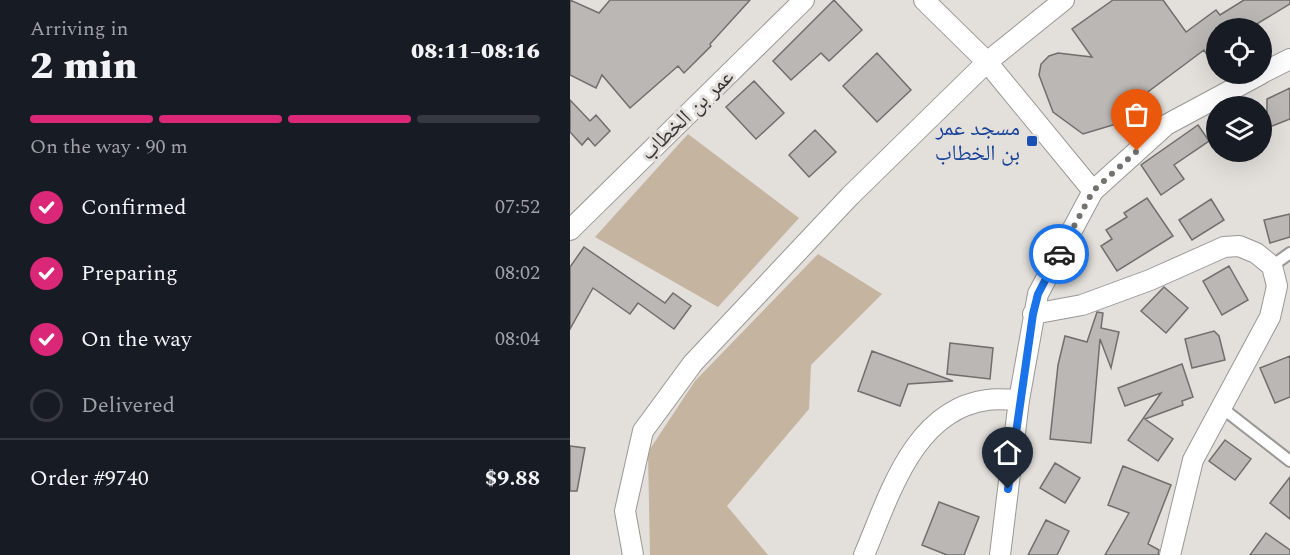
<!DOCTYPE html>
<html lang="en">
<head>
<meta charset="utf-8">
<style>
  :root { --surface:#171b24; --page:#20242c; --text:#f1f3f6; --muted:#9ea1a6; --line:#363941; --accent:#db2777 }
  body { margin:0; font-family:Spectral,"Noto Naskh Arabic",serif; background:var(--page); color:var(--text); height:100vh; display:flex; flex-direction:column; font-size:22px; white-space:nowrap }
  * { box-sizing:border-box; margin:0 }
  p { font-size:20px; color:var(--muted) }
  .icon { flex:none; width:33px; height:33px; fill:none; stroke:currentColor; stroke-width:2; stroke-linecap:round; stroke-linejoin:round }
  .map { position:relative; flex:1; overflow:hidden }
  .sheet { display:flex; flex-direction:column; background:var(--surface); width:570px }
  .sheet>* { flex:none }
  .controls { position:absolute; left:636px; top:18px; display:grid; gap:12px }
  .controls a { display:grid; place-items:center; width:66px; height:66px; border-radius:50%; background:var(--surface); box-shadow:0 6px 24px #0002; font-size:30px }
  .pin { position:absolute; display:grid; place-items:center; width:51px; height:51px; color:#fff; margin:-62px -26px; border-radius:50% 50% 50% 0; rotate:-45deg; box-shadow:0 0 6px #0007 }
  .pin .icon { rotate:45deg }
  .courier { position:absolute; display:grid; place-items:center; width:60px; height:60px; margin:-30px; border:4px solid #1a73e8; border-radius:50%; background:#fff; color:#222; box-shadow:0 2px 8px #0007 }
  .overview em { font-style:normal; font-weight:800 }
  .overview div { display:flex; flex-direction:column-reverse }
  .overview { display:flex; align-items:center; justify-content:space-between; height:102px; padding:0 30px }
  h1 { font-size:39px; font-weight:800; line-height:45px }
  .bar { display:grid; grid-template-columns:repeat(4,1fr); gap:9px 6px; align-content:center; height:72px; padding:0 30px }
  .bar i { height:8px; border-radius:4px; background:var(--line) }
  .bar .selected { background:var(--accent) }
  .bar p { grid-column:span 4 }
  .line { display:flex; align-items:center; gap:15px; padding:0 30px; border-top:2px solid var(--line) }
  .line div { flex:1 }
  ol { padding:0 30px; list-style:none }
  li { display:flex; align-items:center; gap:18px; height:66px }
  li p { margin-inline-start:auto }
  li .icon { padding:6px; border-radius:50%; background:var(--accent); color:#fff; stroke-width:4 }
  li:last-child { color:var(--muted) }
  li i { width:33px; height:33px; border:3px solid var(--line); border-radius:50% }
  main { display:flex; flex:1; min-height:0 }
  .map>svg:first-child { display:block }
  .green { fill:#c5b49f }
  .building { fill:#bbb7b4; stroke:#716e6b; stroke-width:1.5 }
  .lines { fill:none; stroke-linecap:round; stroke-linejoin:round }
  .service-casing { stroke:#9b9794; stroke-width:14 }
  .minor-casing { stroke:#9b9794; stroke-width:22 }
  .service { stroke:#fff; stroke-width:10 }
  .minor { stroke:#fff; stroke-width:20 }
  .done { stroke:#74726f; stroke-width:6; stroke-dasharray:0 10.8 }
  .route { stroke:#1a73e8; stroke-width:8 }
  .transit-dot { fill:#1a4fb4; stroke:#e3dfdb; stroke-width:2 }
  .labels { text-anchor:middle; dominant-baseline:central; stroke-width:6; stroke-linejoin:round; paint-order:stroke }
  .street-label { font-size:22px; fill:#383735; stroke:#e3dfdb }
  .transit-label { font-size:22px; fill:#164399; stroke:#e3dfdb; text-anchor:end }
</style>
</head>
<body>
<main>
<section class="sheet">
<div class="overview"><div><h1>2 min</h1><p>Arriving in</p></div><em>08:11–08:16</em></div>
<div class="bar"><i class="selected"></i><i class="selected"></i><i class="selected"></i><i></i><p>On the way · 90 m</p></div>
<ol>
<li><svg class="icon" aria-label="check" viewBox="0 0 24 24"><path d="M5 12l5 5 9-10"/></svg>Confirmed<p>07:52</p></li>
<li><svg class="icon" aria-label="check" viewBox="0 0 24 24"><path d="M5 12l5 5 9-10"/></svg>Preparing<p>08:02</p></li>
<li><svg class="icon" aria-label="check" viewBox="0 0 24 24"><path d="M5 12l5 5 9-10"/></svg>On the way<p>08:04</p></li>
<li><i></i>Delivered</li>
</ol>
<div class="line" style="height:78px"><div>Order #9740</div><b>$9.88</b></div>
</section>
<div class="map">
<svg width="720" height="555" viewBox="0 0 720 555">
  <rect width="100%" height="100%" fill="#e3dfdb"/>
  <path class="green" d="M 118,134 L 229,218 L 148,307 L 25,237 Z
    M 248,254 L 312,294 L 241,365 L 239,409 L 157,506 L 198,555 L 80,555 L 78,452 L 125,381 Z"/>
  <path class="building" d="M 0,0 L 29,13 L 40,0 L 180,0 L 140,44 L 141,46 L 114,73 L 108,66 L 60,108 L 32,75 L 26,88 L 0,75 Z
    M 264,0 L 292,30 L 259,61 L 251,53 L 221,80 L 203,61 Z
    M 543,0 L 593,0 L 616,32 L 646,10 L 650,15 L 674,0 L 720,0 L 720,4 L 680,28 L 646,28 L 646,48 L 637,55 L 634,50 L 543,118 L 546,124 L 513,134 L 483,112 L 469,75 L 471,64 L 479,56 L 488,53 L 522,57 L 502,29 Z
    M 307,53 L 341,90 L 307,122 L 273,86 Z
    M 184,81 L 214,113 L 186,139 L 156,107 Z
    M 720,88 L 720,119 L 697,128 L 697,99 Z
    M 0,100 L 20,121 L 26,115 L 40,131 L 25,146 L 18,138 L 12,145 L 0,132 Z
    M 628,125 L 639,141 L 604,165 L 614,179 L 591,195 L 571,165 Z
    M 245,130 L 266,152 L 239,177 L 219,155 Z
    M 577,198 L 603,236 L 547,271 L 531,246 L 542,239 L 536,230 L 557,217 L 554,213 Z
    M 641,199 L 654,220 L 622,240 L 609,220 Z
    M 720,214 L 720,237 L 700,243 L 694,220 Z
    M 14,247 L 95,303 L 103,293 L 121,306 L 104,329 L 68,303 L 60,314 L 23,288 L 0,329 L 0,267 Z
    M 659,266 L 678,300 L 652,315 L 633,281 Z
    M 594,287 L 618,308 L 596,333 L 571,311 Z
    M 527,312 L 533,313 L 531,328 L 549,332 L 541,368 L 530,339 L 521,443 L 480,439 L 488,365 L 495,336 L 517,342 Z
    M 644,331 L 649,336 L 655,360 L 622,368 L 615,339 Z
    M 380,343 L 423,348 L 420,379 L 377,374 Z
    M 302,351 L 383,381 L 338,384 L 330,406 L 288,391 Z
    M 720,356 L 720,397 L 705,403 L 690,368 Z
    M 612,364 L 623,397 L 612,401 L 613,405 L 575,419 L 603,439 L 588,461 L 558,440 L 591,393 L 555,406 L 548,388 Z
    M 655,440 L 681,459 L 665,480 L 639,461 Z
    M 0,446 L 15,448 L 7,491 L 0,491 Z
    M 485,463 L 510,478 L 495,503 L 470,488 Z
    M 553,466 L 601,485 L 578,544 L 589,550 L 588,555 L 535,555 L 559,513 L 538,505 Z
    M 720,477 L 720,519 L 700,503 Z
    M 369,502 L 409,517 L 394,555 L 377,555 L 352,545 Z
    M 476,520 L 499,531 L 487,555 L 458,555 Z
    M 696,533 L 720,550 L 720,555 L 680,555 Z"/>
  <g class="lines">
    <g class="service-casing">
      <path id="service" d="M 702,266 L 720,253
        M 652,408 L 720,461"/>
    </g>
    <g class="minor-casing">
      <path id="minor" d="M 354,0 L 417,62 L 523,191
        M 692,73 L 720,59
        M 0,230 L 234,0
        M 463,314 L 512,305 L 580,280 L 654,247 L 669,246 L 686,253 L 702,266 L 707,286 L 700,317 L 623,460 L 600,555
        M 63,555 L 55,511 L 73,431 L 123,363 L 280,196 L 417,62 L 494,0
        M 294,555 C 319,497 343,410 417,400 C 427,398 439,400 449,400
        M 430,555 L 449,400 L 468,294 L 523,191 L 596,125 L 691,74"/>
    </g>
    <use href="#service" class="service"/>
    <use href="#minor" class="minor"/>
  </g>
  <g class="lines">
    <path class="done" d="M 489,254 L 523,191 L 567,151"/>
    <path class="route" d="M 438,489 L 463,314 L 468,294 L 489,254"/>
  </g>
  <rect class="transit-dot" x="456" y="135" width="12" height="12" rx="3"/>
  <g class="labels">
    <g class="street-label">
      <text transform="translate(117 115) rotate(-44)">عمر بن الخطاب</text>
    </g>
    <g class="transit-label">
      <text x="450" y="128">مسجد عمر<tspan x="450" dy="25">بن الخطاب</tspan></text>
    </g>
  </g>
</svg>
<div class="controls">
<a><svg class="icon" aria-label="locate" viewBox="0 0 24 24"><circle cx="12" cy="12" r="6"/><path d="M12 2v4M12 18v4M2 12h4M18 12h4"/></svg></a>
<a><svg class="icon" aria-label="layers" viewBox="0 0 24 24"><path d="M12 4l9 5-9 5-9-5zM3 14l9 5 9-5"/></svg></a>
</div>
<div class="pin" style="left:567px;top:151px;background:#ea580c"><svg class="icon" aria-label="bag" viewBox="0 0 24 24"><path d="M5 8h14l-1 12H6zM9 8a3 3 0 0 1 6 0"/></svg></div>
<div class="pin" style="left:438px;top:489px;background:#1f2937"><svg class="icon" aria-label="home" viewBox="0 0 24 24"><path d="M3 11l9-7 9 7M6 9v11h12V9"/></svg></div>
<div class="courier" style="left:489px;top:254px"><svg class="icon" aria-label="car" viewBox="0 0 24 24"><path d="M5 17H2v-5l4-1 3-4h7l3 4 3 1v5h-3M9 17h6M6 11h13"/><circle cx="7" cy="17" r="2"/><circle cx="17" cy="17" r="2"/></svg></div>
</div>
</main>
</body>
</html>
